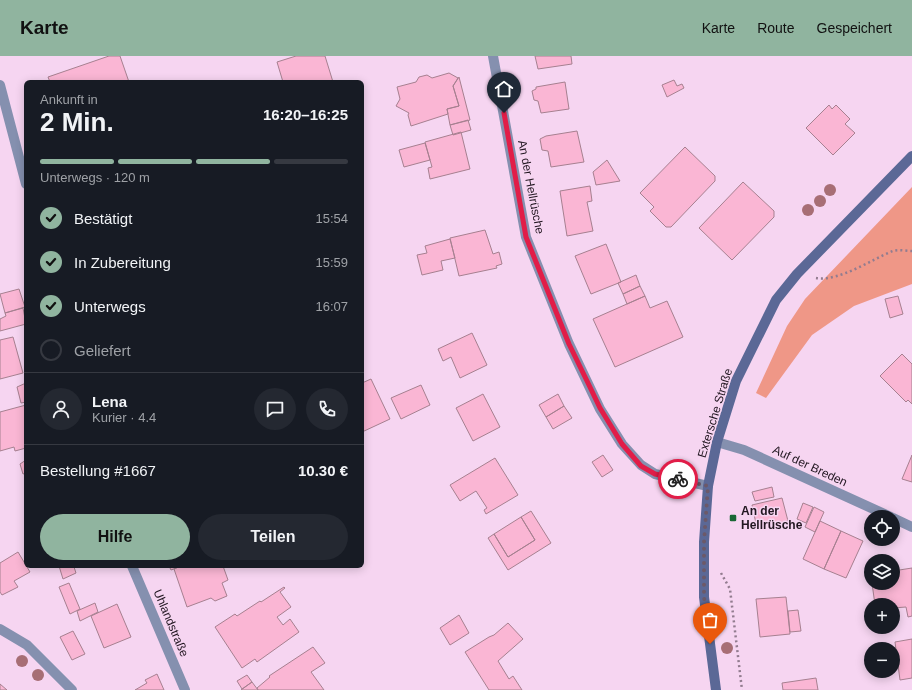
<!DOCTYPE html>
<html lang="de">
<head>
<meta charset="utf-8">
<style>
  :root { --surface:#171b24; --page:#242831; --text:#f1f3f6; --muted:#9ea1a6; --line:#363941; --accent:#90b49f }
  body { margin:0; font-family:Helvetica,sans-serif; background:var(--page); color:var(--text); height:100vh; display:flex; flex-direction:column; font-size:15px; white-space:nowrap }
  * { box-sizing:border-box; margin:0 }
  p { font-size:13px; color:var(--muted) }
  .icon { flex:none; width:22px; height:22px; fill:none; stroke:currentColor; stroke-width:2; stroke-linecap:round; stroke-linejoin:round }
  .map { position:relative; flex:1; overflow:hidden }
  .panel { position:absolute; left:24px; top:24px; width:340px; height:488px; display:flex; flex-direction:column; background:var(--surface); border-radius:6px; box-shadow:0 2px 10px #0003 }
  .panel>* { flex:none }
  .fabs { position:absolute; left:864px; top:454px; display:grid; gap:8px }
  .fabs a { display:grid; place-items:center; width:36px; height:36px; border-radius:50%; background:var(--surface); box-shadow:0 2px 10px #0003; font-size:20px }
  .pin { position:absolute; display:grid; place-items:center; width:34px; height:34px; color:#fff; margin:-41px -17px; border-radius:50% 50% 50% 0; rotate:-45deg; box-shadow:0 0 4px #0007 }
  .pin .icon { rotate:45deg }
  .courier { position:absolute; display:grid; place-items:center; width:40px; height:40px; margin:-20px; border:3px solid #e11d48; border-radius:50%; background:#fff; color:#222; box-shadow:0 1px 5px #0007 }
  .headline em { font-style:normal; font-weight:600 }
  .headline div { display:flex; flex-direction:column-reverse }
  .headline { display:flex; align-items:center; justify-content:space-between; height:68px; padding:0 16px }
  h1 { font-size:26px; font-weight:600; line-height:30px }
  .bar { display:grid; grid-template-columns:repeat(4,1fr); gap:6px 4px; align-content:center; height:48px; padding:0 16px }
  .bar i { height:5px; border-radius:3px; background:var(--line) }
  .bar .current { background:var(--accent) }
  .bar p { grid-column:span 4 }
  .line { display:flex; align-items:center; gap:10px; padding:0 16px; border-top:1px solid var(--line) }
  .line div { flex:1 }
  .round { display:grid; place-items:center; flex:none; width:42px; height:42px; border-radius:21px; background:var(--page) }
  ol { padding:0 16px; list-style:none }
  li { display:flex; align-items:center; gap:12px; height:44px }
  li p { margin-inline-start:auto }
  li .icon { padding:4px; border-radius:50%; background:var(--accent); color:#111; stroke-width:4 }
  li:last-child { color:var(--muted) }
  li i { width:22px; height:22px; border:2px solid var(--line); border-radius:50% }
  .primary-button { display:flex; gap:8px; margin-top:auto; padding:8px 16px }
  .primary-button a { flex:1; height:46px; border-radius:24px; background:var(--accent); color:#111; font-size:16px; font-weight:600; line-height:46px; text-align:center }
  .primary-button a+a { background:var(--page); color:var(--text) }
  header { display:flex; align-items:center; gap:24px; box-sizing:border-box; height:56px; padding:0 20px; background:var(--accent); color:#111 }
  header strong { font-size:19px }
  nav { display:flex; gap:22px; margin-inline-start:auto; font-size:14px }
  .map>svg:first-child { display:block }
  .forest { fill:#ef9787 }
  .building { fill:#fab6d4; stroke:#a68090 }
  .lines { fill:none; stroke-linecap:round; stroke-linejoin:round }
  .path { stroke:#927c8f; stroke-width:2.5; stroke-dasharray:2 3; stroke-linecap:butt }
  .minor { stroke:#8590af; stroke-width:10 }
  .secondary { stroke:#5b6896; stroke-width:10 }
  .tree { fill:#a76e75 }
  .done { stroke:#6c5969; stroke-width:4; stroke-dasharray:0 7.2 }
  .route { stroke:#e11d48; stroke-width:5 }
  .poi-dot { fill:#196735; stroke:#f6d5f1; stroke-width:1.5 }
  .labels { text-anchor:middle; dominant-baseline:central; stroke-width:3; stroke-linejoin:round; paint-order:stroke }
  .street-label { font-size:12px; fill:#211620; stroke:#f6d5f1 }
  .poi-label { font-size:12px; font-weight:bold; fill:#211620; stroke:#f6d5f1; text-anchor:start }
</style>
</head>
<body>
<header>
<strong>Karte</strong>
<nav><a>Karte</a><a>Route</a><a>Gespeichert</a></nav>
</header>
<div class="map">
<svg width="912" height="634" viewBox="0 0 912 634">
  <rect width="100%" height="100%" fill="#f6d5f1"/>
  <path class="forest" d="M 912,131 L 912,228 L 854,250 L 812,279 L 766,342 L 756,337 L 787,270 L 805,243 Z"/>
  <path class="building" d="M 109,0 L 120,0 L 129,26 L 50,26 L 48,21 Z
    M 296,0 L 325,0 L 333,26 L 283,26 L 277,6 Z
    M 535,0 L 571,0 L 572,8 L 538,13 Z
    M 449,17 L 458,22 L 453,30 L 459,50 L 447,53 L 448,58 L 411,70 L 408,59 L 409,57 L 396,50 L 400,43 L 397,31 L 416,26 L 419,21 L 427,19 L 432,22 Z
    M 459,21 L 470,64 L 450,69 L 447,53 L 459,50 L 453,30 Z
    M 674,24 L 677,30 L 682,28 L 684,32 L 667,41 L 662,29 Z
    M 565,26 L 569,53 L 541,57 L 538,45 L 534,44 L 532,35 L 536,33 L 536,31 Z
    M 829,49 L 832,53 L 836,49 L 850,63 L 845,68 L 855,77 L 833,99 L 806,72 Z
    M 468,64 L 471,74 L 453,79 L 450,69 Z
    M 577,75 L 584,106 L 551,111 L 548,95 L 542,94 L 540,83 L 546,80 Z
    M 461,76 L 470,113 L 430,123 L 428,112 L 432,111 L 425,86 Z
    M 425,87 L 430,104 L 404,111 L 399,94 Z
    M 685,91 L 715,120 L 715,125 L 671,171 L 666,171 L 650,155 L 654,151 L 640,137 Z
    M 607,104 L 620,125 L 596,129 L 593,116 Z
    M 743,126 L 774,155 L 774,161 L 732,204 L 699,172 Z
    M 590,130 L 592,145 L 587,146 L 593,175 L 567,180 L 560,135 Z
    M 485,174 L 493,198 L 499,196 L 502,208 L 496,210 L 497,212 L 459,220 L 450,182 Z
    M 450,183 L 455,202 L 441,205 L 443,214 L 422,219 L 417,199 L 427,197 L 425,190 Z
    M 606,188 L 621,226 L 591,238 L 575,200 Z
    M 636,219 L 640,230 L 623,238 L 618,227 Z
    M 640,230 L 645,240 L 627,248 L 623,238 Z
    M 19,233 L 25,251 L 5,257 L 0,238 Z
    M 645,240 L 650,252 L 667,245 L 683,281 L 615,311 L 593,263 Z
    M 898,240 L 903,258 L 890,262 L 885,243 Z
    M 23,252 L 26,268 L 0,275 L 0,263 L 6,260 L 5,257 Z
    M 472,277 L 487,309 L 460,322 L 451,301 L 443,305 L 438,293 Z
    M 13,281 L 23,317 L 0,323 L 0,284 Z
    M 902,298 L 912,308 L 912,348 L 908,344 L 906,346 L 880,320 Z
    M 371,323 L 390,363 L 362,376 L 362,327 Z
    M 26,327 L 26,346 L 21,347 L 17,331 Z
    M 421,329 L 430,349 L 401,363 L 391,342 Z
    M 483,338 L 500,371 L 473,385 L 456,352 Z
    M 558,338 L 564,350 L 546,361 L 539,349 Z
    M 26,349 L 26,392 L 15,395 L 14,391 L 0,395 L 0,356 Z
    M 564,350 L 572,362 L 553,373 L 546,361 Z
    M 603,399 L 613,414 L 602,421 L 592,406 Z
    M 912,399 L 912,426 L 902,423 Z
    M 495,402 L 518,439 L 486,458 L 484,454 L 487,452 L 476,435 L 460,445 L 450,429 Z
    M 26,404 L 26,417 L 23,418 L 20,408 Z
    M 772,431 L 774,441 L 755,445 L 752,436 Z
    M 782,442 L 788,465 L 757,472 L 752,449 Z
    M 803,447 L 813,451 L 806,467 L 797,463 Z
    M 814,451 L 824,456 L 815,476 L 805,471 Z
    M 531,455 L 551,487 L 508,514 L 488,482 L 494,478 L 508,501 L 535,484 L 521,461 Z
    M 521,461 L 535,484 L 508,501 L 494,478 Z
    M 820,465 L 841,475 L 824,513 L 803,503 Z
    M 841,475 L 863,485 L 846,522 L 824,513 Z
    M 18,496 L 30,516 L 14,525 L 18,531 L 2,539 L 0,536 L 0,507 Z
    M 59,510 L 76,510 L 74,511 L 76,517 L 63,523 Z
    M 169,510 L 181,510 L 171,514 Z
    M 181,510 L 223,510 L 228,524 L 222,527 L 227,540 L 215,545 L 211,542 L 187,551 L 174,513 Z
    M 912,512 L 912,560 L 908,561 L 906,551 L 893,552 L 893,549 L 875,549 L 872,527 L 893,527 L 893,515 Z
    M 69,527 L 80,553 L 70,558 L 59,531 Z
    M 284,531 L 285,532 L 280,536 L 291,551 L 277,561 L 283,569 L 290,563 L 299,576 L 257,606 L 255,603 L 242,612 L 215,571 L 235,558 L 237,560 L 260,545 L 261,546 Z
    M 786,541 L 790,578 L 760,581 L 756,543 Z
    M 95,547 L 98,556 L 80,565 L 77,555 Z
    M 117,548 L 131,581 L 104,592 L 91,560 Z
    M 798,554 L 801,575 L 790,576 L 788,555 Z
    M 459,559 L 469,577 L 450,589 L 440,572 Z
    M 508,567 L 523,583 L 498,605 L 509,623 L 513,620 L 522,634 L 489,634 L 465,596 L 489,581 L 494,579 Z
    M 73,575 L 85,598 L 72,604 L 60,581 Z
    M 912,583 L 912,622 L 900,624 L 895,586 Z
    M 313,591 L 325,607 L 311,616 L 324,634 L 258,634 L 257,632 L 270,621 L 269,620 Z
    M 157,618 L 164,634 L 135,634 L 147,627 L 145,624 Z
    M 247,619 L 252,626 L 242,633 L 237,625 Z
    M 816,622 L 818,634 L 783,634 L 782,627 Z
    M 252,626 L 258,634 L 241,634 Z
    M 0,628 L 7,634 L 0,634 Z"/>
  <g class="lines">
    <path class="path" d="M 816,222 C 839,226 872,203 893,195 C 899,193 906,195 912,195
      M 721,517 L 730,533 L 742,634"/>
    <path class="minor" d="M 493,0 L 526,181 L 569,288 L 600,353 L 622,388 L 641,409 L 655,418 L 708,430
      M 0,29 L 26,128
      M 717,386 L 744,394 L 891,461
      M 893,462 L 912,471
      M 132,510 L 185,634
      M 0,573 L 27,589 L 72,634"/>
    <path class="secondary" d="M 716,634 L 704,541 L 704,486 L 708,430 L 717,386 L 736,325 L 776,244 L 797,218 L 912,100"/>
  </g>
  <g class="tree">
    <circle cx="830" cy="134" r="6"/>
    <circle cx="820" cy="145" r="6"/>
    <circle cx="808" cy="154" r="6"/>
    <circle cx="727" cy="592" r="6"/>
    <circle cx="22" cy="605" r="6"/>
    <circle cx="38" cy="619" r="6"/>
  </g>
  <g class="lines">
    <path class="done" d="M 678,423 L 708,430 L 704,486 L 704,541 L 710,588"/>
    <path class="route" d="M 504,57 L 526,181 L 569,288 L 588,327 L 600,352 L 622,388 L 641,410 L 655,418 L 678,423"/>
  </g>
  <rect class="poi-dot" x="729" y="458" width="8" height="8" rx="2"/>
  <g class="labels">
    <g class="street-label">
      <text transform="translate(531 131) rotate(79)">An der Hellrüsche</text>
      <text transform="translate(715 357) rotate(-73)">Extersche Straße</text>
      <text transform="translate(810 410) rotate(25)">Auf der Breden</text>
      <text transform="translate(171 567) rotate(67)">Uhlandstraße</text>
    </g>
    <g class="poi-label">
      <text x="741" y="455">An der<tspan x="741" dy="14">Hellrüsche</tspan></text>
    </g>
  </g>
</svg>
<div class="fabs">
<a><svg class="icon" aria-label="locate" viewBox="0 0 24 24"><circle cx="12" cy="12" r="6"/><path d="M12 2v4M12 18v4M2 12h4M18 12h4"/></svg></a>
<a><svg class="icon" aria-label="layers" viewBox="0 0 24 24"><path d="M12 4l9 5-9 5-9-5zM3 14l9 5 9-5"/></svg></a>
<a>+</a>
<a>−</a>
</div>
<div class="pin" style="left:710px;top:588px;background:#ea580c"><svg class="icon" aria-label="bag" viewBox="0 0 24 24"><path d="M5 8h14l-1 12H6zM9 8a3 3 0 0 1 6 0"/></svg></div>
<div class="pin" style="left:504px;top:57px;background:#1f2937"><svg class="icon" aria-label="home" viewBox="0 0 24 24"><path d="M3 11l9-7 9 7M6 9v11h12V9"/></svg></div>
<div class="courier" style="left:678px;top:423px"><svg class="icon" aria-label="bike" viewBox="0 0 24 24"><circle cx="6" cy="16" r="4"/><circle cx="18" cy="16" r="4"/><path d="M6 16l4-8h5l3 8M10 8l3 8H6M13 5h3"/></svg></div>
<section class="panel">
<div class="headline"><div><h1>2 Min.</h1><p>Ankunft in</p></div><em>16:20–16:25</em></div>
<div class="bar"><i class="current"></i><i class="current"></i><i class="current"></i><i></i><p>Unterwegs · 120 m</p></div>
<ol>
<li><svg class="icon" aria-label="check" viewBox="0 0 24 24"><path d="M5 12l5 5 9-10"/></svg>Bestätigt<p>15:54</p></li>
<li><svg class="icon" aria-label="check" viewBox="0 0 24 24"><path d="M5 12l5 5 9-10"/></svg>In Zubereitung<p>15:59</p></li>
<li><svg class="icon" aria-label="check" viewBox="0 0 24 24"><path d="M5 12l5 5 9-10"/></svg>Unterwegs<p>16:07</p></li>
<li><i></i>Geliefert</li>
</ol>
<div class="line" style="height:72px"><a class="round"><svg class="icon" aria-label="person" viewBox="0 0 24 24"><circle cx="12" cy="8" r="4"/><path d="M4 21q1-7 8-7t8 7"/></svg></a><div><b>Lena</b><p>Kurier · 4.4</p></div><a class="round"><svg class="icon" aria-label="chat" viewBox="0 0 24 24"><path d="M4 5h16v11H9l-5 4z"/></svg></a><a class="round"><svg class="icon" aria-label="phone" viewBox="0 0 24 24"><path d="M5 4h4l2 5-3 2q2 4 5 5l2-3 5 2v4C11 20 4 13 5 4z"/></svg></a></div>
<div class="line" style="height:52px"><div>Bestellung #1667</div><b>10.30 €</b></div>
<div class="primary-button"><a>Hilfe</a><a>Teilen</a></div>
</section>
</div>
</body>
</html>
